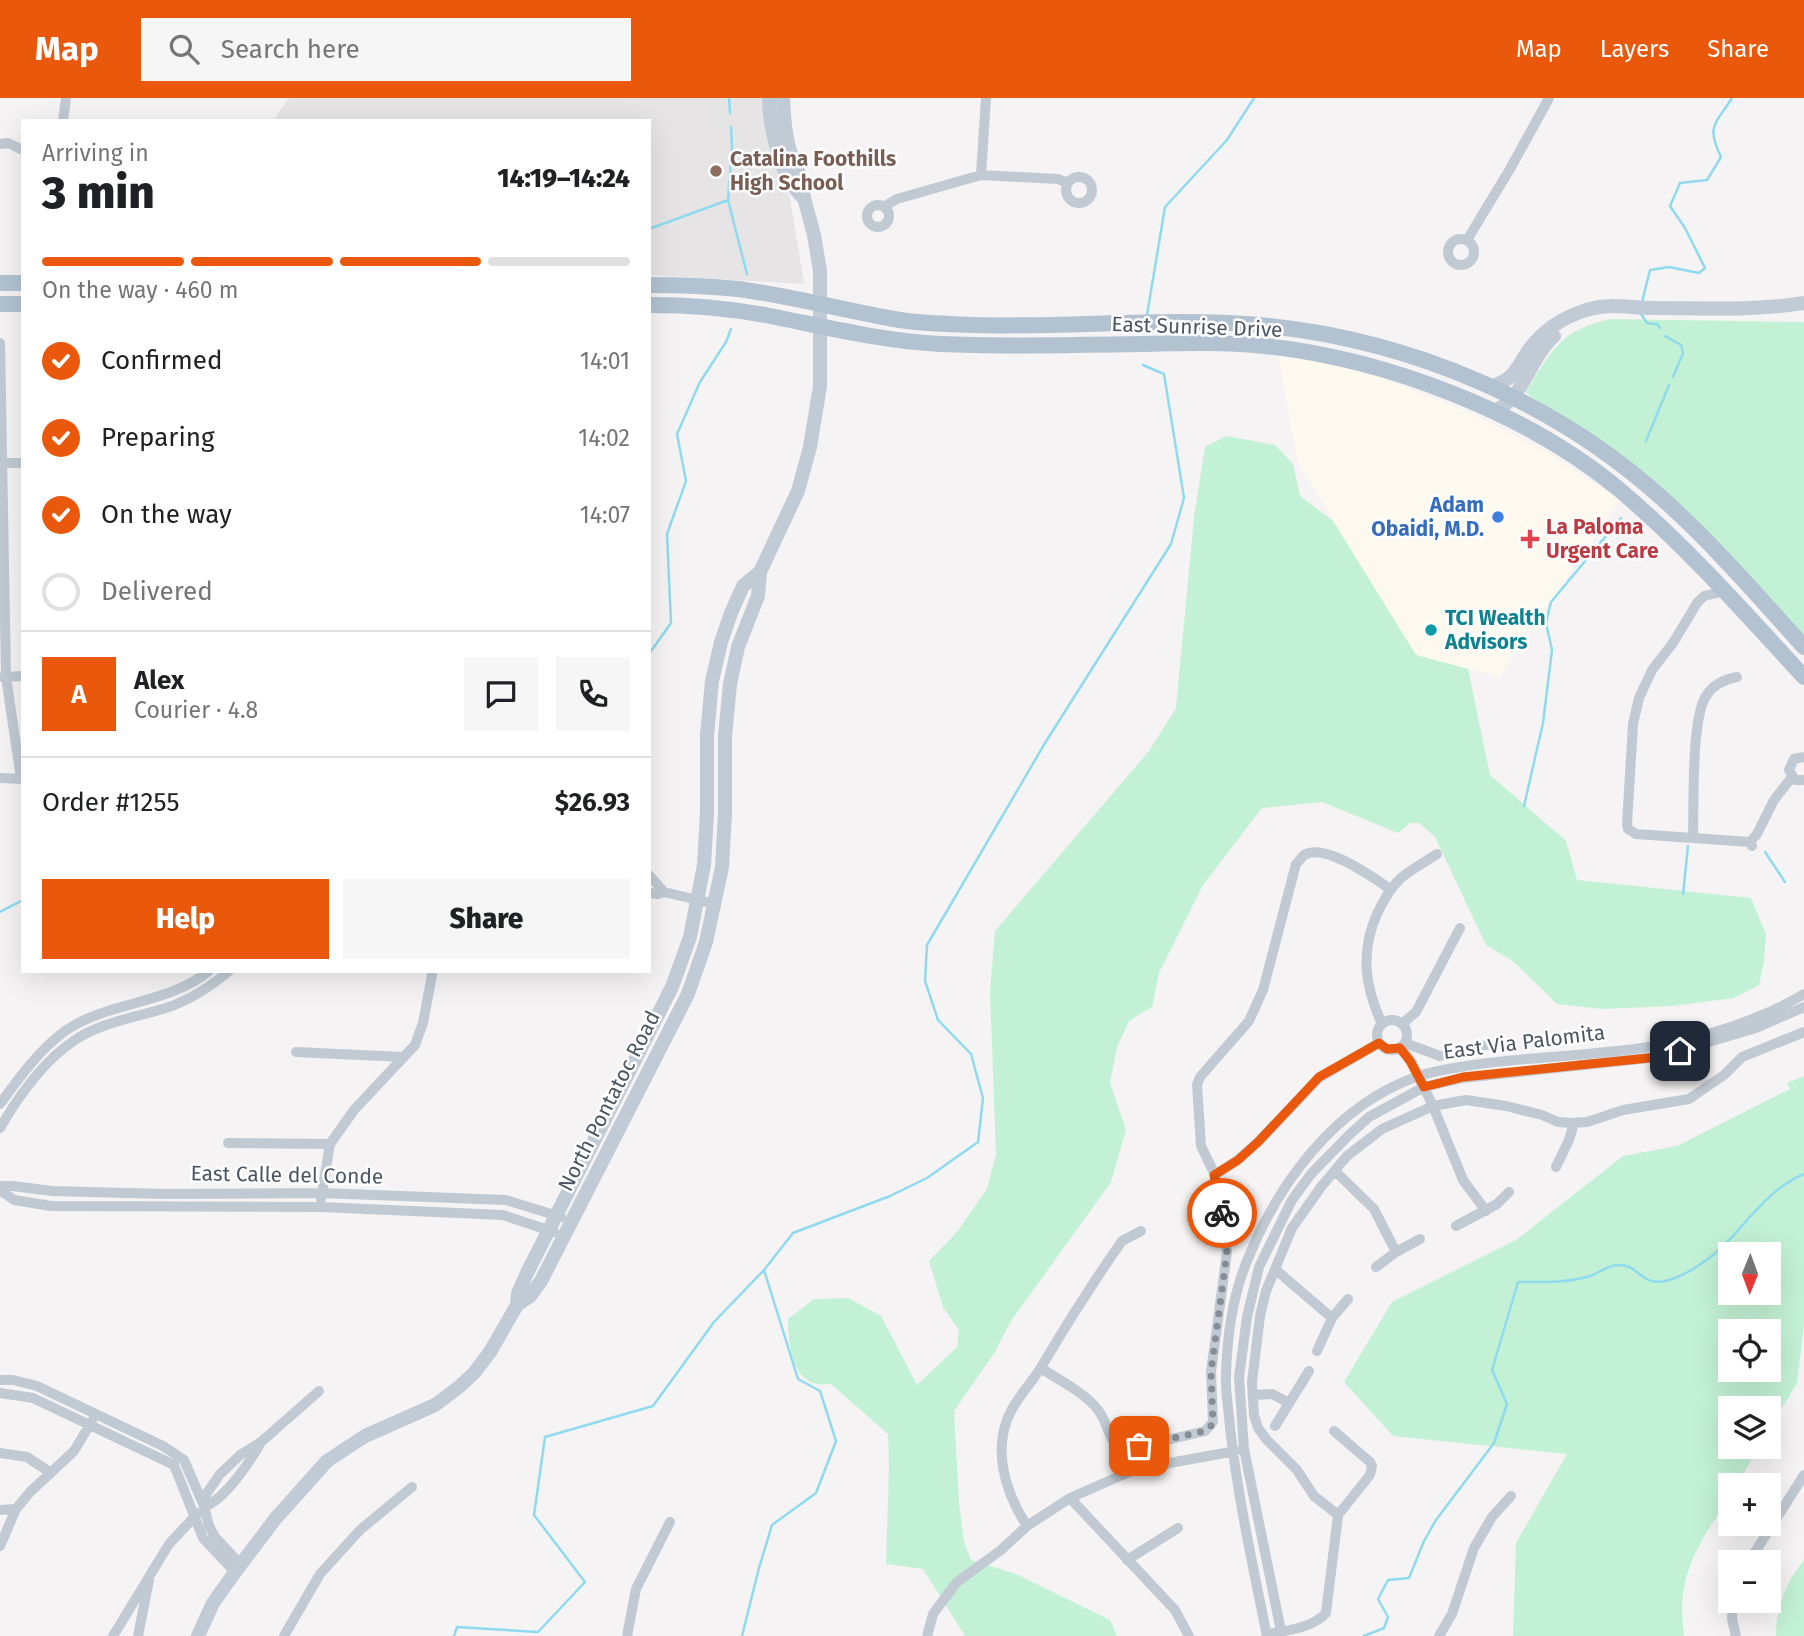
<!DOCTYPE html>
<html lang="en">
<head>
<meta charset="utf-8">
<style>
  :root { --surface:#fff; --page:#f6f6f6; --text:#202124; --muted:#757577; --line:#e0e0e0; --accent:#ea580c }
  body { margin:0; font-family:"Fira Sans",sans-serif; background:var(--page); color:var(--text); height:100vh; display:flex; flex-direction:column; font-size:26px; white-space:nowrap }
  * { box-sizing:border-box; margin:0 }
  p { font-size:23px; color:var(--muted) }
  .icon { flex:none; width:38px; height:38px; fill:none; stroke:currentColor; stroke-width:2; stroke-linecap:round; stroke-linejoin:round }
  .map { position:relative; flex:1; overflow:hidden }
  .drawer { position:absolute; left:21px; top:21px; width:630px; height:854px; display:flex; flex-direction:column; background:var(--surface); border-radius:0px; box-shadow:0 7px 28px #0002 }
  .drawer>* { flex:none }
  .needle { width:46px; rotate:181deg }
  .controls { position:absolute; left:1718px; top:1144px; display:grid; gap:14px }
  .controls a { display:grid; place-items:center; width:63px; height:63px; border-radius:0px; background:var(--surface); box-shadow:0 7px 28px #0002; font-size:35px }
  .pin { position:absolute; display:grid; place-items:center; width:60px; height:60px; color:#fff; margin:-30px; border-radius:14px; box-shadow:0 4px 10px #0006 }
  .courier { position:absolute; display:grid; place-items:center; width:70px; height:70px; margin:-35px; border:5px solid #ea580c; border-radius:50%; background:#fff; color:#222; box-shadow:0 2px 9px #0007 }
  .overview em { font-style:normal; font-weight:800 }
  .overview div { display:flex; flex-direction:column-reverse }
  .overview { display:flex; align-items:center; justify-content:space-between; height:119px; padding:0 21px }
  h1 { font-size:46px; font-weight:800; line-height:52px }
  .bar { display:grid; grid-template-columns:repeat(4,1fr); gap:10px 7px; align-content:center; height:84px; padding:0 21px }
  .bar i { height:9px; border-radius:5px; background:var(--line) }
  .bar .on { background:var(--accent) }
  .bar p { grid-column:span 4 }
  .line { display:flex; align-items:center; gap:18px; padding:0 21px; border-top:2px solid var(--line) }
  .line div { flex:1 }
  .round { display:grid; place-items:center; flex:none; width:74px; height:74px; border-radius:0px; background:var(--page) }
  ol { padding:0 21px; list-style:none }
  li { display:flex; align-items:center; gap:21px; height:77px }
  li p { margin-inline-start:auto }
  li .icon { padding:7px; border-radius:50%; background:var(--accent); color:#fff; stroke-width:4 }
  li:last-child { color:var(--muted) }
  li i { width:38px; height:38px; border:4px solid var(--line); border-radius:50% }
  .button { display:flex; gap:14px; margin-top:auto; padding:14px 21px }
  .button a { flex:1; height:80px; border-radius:0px; background:var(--accent); color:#fff; font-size:28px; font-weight:800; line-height:80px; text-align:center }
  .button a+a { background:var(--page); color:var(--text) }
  header { display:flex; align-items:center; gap:42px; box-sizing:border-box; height:98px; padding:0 35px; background:var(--accent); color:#fff }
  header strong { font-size:33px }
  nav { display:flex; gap:38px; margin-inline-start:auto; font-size:24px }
  .search { width:490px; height:63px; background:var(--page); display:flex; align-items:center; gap:18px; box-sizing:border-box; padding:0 24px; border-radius:0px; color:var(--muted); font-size:26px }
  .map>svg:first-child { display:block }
  .commercial { fill:#fdf9ef }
  .education { fill:#e6e4e5 }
  .green { fill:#c3f1d5; fill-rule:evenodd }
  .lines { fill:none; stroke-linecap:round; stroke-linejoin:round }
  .stream { stroke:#90daee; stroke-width:2.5 }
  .street { stroke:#c1cad2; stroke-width:10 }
  .secondary { stroke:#c1cbd6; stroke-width:14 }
  .primary { stroke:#b3c2d1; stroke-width:16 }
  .done { stroke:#868d94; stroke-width:7; stroke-dasharray:0 12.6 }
  .route { stroke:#ea580c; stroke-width:9 }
  .education-dot { fill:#8d6e63; stroke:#fff; stroke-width:2.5 }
  .shop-dot { fill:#3f7fe0; stroke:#fff; stroke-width:2.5 }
  .health-dot { fill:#e0444e; stroke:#fff; stroke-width:2.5 }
  .culture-dot { fill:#0f9aa8; stroke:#fff; stroke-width:2.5 }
  .labels { text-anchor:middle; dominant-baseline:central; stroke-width:5; stroke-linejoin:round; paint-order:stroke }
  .education-label { font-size:21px; font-weight:bold; fill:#785e54; stroke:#fff; text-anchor:start }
  .street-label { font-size:21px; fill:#4a5661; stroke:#fff }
  .shop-label { font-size:21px; font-weight:bold; fill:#366cbe; stroke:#fff; text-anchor:end }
  .health-label { font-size:21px; font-weight:bold; fill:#be3a42; stroke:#fff; text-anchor:start }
  .culture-label { font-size:21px; font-weight:bold; fill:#0d838f; stroke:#fff; text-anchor:start }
</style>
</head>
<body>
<header>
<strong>Map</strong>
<div class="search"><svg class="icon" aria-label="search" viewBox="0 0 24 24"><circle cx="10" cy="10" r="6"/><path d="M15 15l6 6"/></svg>Search here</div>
<nav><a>Map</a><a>Layers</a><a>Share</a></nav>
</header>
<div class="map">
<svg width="1804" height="1538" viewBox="0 0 1804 1538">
  <rect width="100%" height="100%" fill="#f5f3f3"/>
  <path class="commercial" d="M 1278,258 L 1329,265 L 1377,278 L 1475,317 L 1542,351 L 1620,402 L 1499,579 L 1416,557 L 1298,365 Z"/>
  <path class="education" d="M 289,0 L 762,0 L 790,101 L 804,186 L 649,177 L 649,23 L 273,23 Z"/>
  <path class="green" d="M 1611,221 L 1804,224 L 1804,549 L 1701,438 L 1562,327 L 1526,294 C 1552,252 1560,232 1611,221 Z
    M 1226,338 L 1275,347 L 1293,366 L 1300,398 L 1333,423 L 1416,557 L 1468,571 L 1490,677 L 1566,743 L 1577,782 L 1751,800 L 1766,836 L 1764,863 L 1759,887 L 1734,900 L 1672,908 L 1602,911 L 1557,906 L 1514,864 L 1486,847 L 1435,739 L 1419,725 L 1410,725 L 1398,735 L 1322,704 L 1262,710 L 1203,787 L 1159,875 L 1152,909 L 1129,923 L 1117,949 L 1110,985 L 1126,1032 L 1111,1084 L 1011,1223 L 995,1254 L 954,1313 L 959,1406 L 964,1444 L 971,1462 L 1016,1476 L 1110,1522 L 1117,1538 L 965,1538 L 923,1471 L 886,1466 L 889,1370 L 888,1336 L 831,1286 C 826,1286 819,1287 814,1285 C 791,1279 788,1241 788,1221 L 814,1201 L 848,1200 L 881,1218 L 917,1287 L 957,1249 L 959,1232 L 943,1209 L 929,1163 L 957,1134 L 987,1091 L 996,1057 L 990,893 L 995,833 L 1149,653 L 1176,610 L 1194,419 L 1205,349 Z
    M 1804,978 L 1804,1226 L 1797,1285 L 1769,1332 L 1769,1311 L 1731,1311 L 1731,1349 L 1759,1349 L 1736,1388 L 1731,1388 C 1731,1402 1719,1415 1711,1427 C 1687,1467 1678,1491 1684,1538 L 1513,1538 L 1516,1445 L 1567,1356 L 1393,1338 L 1344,1284 L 1392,1204 L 1516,1142 L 1623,1058 L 1677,1048 L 1790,991 L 1787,985 ZM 1731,1157 L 1769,1157 L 1769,1195 L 1731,1195 ZM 1731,1234 L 1769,1234 L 1769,1272 L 1731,1272 Z
    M 1804,1462 L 1804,1538 L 1776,1538 C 1775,1511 1787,1482 1804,1462 Z"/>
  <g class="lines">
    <path class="stream" d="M 729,0 L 730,15
      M 731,29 L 732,49 L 728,102 L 747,176
      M 649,131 L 728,102
      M 1642,204 L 1650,172 L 1669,169 L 1699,175 L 1705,170 L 1685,130 L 1670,108 L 1680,85 L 1707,82 L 1721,59 C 1706,28 1715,27 1732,0
      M 1641,216 L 1647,225 L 1657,226 L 1660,230
      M 1147,217 L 1165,109 L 1227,42 L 1254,0
      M 1665,238 L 1681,247 L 1683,255 L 1673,279
      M 1646,343 L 1669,287
      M 649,556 L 671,525 L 667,436 L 686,383 L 677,336 L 700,284 L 726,244 L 731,231
      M 1524,708 L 1543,625 L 1552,552 L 1546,525 L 1551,504 L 1621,420
      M 1765,754 L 1785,784
      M 1683,796 L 1688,748
      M 0,814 L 23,802
      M 454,1538 L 457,1529 L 538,1534 L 585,1484 L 534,1417 L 545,1339 L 653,1308 L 714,1224 L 764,1172
      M 742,1538 L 759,1470 L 772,1427 L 816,1395 L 836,1343 L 820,1293 L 798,1281 L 764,1172 L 793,1135 L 890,1098 L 927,1080 L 978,1044 L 983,1000 L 971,956 L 938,922 L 925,883 L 927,847 L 1045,645 L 1171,446 L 1184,400 L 1164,276 L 1143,267
      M 1364,1538 L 1384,1530 L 1388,1519 L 1378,1501 L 1388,1482 L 1409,1480 L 1424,1443 L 1436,1422 L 1494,1345 L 1507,1306 L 1492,1272 L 1518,1184 C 1541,1184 1565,1185 1587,1179 C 1598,1176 1606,1168 1617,1167 C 1630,1166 1636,1174 1645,1180 C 1663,1193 1698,1169 1713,1157 C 1747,1129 1761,1095 1804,1076"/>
    <path class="street" d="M 63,23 L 66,0
      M 0,46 L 8,45 L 23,52
      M 981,77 L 986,0
      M1066 92a13 13 0 1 1 26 0a13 13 0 1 1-26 0Z
      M867 118a11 11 0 1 1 22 0a11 11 0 1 1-22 0Z
      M 885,108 L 897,101 L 981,77 L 1058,81 L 1068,85
      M1448 154a13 13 0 1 1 26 0a13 13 0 1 1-26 0Z
      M 1467,142 L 1510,71 L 1549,0
      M 0,245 L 6,579 L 21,681
      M 3,365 L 23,365
      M 1725,493 L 1704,498 L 1697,505 L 1673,545 L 1652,572 L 1639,600 L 1633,626 L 1627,726 L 1628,731 L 1636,736 L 1750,744
      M 2,579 L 23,578
      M 1804,659 L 1794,661 L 1789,672 L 1795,682 L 1804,682
      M 0,680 L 23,681
      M 1693,739 C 1694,708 1691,622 1706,598 C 1713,587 1725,581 1737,579
      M 1752,748 L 1750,744 L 1757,736 L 1774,702 L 1792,679
      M 649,777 L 664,794
      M 649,795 L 658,796 L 664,794 L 715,806
      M1377 937a15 15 0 1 1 30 0a15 15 0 1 1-30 0Z
      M 1382,926 C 1365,889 1360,854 1377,816 C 1383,803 1390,790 1401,780 C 1412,771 1425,764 1437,756
      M 1402,926 L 1416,914 L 1460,830
      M 1405,945 L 1440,958 L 1487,947
      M 1400,950 L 1411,963 L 1433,1008 L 1463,1082 L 1486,1113
      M 296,954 L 403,959
      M 0,1006 C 19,980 39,952 65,933 C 108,903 167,907 209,873
      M 0,1030 C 18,999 42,965 72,944 C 100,924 138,919 169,909 C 192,901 210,889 229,873
      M 228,1045 L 330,1046
      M 1556,1069 L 1569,1042 L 1574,1025
      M 1335,1073 L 1374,1111 L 1396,1154
      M 1215,1077 L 1238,1062 L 1258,1044 L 1319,980 L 1379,945
      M 0,1088 L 13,1088 L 52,1093 L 165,1096 L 322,1095 L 506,1102 L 561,1119
      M 0,1092 L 14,1102 L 51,1108 L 321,1109 L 503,1117 L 554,1134
      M 321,1101 L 330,1046 L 354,1012 L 415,947 L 423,925 L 432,877
      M 1456,1128 L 1497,1106 L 1509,1094
      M 1376,1169 L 1396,1154 L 1420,1141
      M 1276,1172 L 1332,1220
      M 1317,1253 L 1332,1220 L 1348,1201
      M 1041,1270 C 1060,1283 1084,1294 1098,1312 C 1110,1326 1107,1351 1130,1351 L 1205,1333 L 1213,1324 L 1211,1274 L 1227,1154 L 1224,1125 L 1215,1077 L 1201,1048 L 1197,987 L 1200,979 L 1249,923 L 1263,892 L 1296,766 C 1297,765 1303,758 1304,757 C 1325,744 1374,780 1390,791
      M 0,1282 L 13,1282 L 37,1288 L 163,1348 L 184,1362 L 204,1408 L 209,1428 L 215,1439 L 240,1466
      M 0,1295 L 33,1300 L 174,1367 L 203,1440 L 235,1474
      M 1254,1297 L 1272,1296 L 1289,1305
      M 1275,1328 L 1309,1273
      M 261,1344 C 250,1364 225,1401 204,1409 L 205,1398 L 220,1376 L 240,1357 L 261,1344 L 319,1293
      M 0,1355 L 27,1359 L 51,1375
      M 1070,1400 L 1175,1512 L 1189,1538
      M 0,1412 L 16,1411
      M 1338,1417 L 1314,1398 L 1297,1372 L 1267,1342 L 1258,1330 L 1254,1317 L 1252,1284 L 1260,1218 L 1266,1193 L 1292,1130 L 1321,1089 L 1347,1058 L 1382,1031 L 1433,1008 L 1466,1002 L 1506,1008 L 1542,1017 L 1558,1024 L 1571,1025 L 1587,1024 L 1623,1012 L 1689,1001 L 1724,977 L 1742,959 L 1804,934
      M 1027,1428 C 1005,1394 991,1349 1012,1311 C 1021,1295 1034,1282 1043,1266 C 1068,1224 1094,1183 1122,1143 L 1141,1133
      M 0,1448 L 16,1411 L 30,1394 L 74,1353 L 92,1323
      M 1127,1462 L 1178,1430
      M 1748,1465 L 1804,1377
      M 1733,1503 L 1732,1521 L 1736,1538
      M 1267,1536 C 1285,1533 1313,1530 1326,1515 L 1338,1417 L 1370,1377 L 1372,1368 L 1370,1364 L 1334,1333
      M 113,1538 L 169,1446 L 198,1415
      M 138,1538 L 149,1482
      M 284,1538 L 320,1476 L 360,1432 L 412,1389
      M 627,1538 L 636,1491 L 670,1424
      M 927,1538 L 933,1516 L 957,1484 L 1001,1452 L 1027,1428 L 1070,1400 L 1136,1371 L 1236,1353
      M 1267,1538 C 1253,1469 1238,1400 1230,1330 C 1229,1312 1225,1294 1226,1277 C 1227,1240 1233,1197 1247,1163 C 1278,1085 1336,1006 1419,978 C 1431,974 1447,971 1460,969 C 1524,958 1590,959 1655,948 C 1701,941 1765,920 1804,896
      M 1282,1538 L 1244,1351 L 1239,1279 L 1247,1219 L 1259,1169 L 1292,1102 L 1311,1076 L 1349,1037 L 1369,1019 L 1424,989 L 1463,980 L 1658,959 L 1756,930 L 1804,909
      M 1439,1538 L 1452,1516 L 1474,1450 L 1492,1419 L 1511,1398"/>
    <path class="secondary" d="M 769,0 C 769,28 781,82 804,100 C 803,83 797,71 791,56 C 785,38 784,19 783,0
      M 1490,289 C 1517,281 1516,269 1531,249 C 1544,232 1563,220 1583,213 C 1607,204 1629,210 1653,210 C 1703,210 1754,213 1804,205
      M 1493,313 C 1523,304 1529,260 1554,238
      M 517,1207 L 518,1195 L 527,1175 L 672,889 L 690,839 L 704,767 L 707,715 L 707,637 L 712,583 L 721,544 L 731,515 L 743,488 L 760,474
      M 198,1538 L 213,1505 L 238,1470 L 276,1420 L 327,1363 L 365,1338 L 435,1307 L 459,1289 L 474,1275 L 490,1254 L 517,1207 L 530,1198 L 541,1183 L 688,896 L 706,844 L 722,769 L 725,716 L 725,638 L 730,586 L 738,549 L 758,498 L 760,474 L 798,393 L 810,349 L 820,288 L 820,173 L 814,137 L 804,100"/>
    <path class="primary" d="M 0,185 L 23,185
      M 649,187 C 679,187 709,188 738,191 C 793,198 846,213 900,222 C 925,226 952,226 976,227 C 1074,230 1172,218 1269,228 C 1413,243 1556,304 1664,402 C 1714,447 1759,499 1804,549
      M 0,206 L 23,206
      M 649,207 C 689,207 730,210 770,218 C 826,229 882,243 940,246 C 1007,249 1076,247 1144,246 C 1184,245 1224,244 1265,248 C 1386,261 1527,314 1621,393 C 1687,449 1745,515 1804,579"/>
  </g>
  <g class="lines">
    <path class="done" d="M 1139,1348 L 1205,1333 L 1213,1326 L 1211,1274 L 1227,1154 L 1222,1115"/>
    <path class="route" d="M 1222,1115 L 1214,1077 L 1238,1062 L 1258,1044 L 1319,979 L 1379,945 L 1387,951 L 1400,950 L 1410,963 L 1424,989 L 1463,979 L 1658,959 L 1680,953"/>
  </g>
  <circle class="education-dot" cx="716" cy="73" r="7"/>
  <circle class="shop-dot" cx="1498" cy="419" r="7"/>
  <path class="health-dot" d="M1526.5 430.5h7v7h7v7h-7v7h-7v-7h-7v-7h7z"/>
  <circle class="culture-dot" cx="1431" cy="532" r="7"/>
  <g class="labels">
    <g class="education-label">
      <text x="730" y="61">Catalina Foothills<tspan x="730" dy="24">High School</tspan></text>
    </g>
    <g class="street-label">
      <text transform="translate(1197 229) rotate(2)">East Sunrise Drive</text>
      <text transform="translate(1524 944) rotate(-7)">East Via Palomita</text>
      <text transform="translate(609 1003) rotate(-63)">North Pontatoc Road</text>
      <text transform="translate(287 1077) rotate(1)">East Calle del Conde</text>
    </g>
    <g class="shop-label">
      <text x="1484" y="407">Adam<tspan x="1484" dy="24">Obaidi, M.D.</tspan></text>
    </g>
    <g class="health-label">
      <text x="1546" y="429">La Paloma<tspan x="1546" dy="24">Urgent Care</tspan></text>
    </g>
    <g class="culture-label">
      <text x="1445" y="520">TCI Wealth<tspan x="1445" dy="24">Advisors</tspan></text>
    </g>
  </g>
</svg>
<div class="controls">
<a><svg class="needle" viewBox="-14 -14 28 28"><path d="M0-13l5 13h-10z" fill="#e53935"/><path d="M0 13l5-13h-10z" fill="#757577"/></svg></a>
<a><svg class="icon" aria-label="locate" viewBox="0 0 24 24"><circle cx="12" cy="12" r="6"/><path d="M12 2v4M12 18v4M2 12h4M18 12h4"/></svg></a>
<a><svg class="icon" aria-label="layers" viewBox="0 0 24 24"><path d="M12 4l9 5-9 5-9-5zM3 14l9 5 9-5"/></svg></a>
<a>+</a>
<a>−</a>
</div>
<div class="pin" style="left:1139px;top:1348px;background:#ea580c"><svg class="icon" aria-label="bag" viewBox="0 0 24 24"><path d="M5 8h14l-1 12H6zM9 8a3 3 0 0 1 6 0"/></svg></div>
<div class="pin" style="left:1680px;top:953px;background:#1f2937"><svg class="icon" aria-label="home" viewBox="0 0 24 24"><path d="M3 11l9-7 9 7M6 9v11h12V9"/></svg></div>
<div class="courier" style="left:1222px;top:1115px"><svg class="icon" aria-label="bike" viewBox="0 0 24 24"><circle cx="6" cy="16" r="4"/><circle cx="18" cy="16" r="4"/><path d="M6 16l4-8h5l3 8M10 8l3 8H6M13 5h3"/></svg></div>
<section class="drawer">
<div class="overview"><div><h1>3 min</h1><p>Arriving in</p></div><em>14:19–14:24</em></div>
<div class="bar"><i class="on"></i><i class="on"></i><i class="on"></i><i></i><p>On the way · 460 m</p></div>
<ol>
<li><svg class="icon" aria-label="check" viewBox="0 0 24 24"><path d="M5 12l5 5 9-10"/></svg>Confirmed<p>14:01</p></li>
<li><svg class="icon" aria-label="check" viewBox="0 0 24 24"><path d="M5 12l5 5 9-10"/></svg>Preparing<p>14:02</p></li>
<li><svg class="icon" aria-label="check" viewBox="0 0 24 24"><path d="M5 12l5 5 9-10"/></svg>On the way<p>14:07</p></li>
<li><i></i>Delivered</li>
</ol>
<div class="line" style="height:126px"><b class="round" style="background:var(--accent);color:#fff">A</b><div><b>Alex</b><p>Courier · 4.8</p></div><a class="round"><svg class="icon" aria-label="chat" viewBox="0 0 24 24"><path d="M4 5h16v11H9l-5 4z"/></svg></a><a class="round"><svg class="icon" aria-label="phone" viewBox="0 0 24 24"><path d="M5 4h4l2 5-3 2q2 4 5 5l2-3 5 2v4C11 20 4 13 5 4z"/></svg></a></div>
<div class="line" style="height:91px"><div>Order #1255</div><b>$26.93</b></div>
<div class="button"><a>Help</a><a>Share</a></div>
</section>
</div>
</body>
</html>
